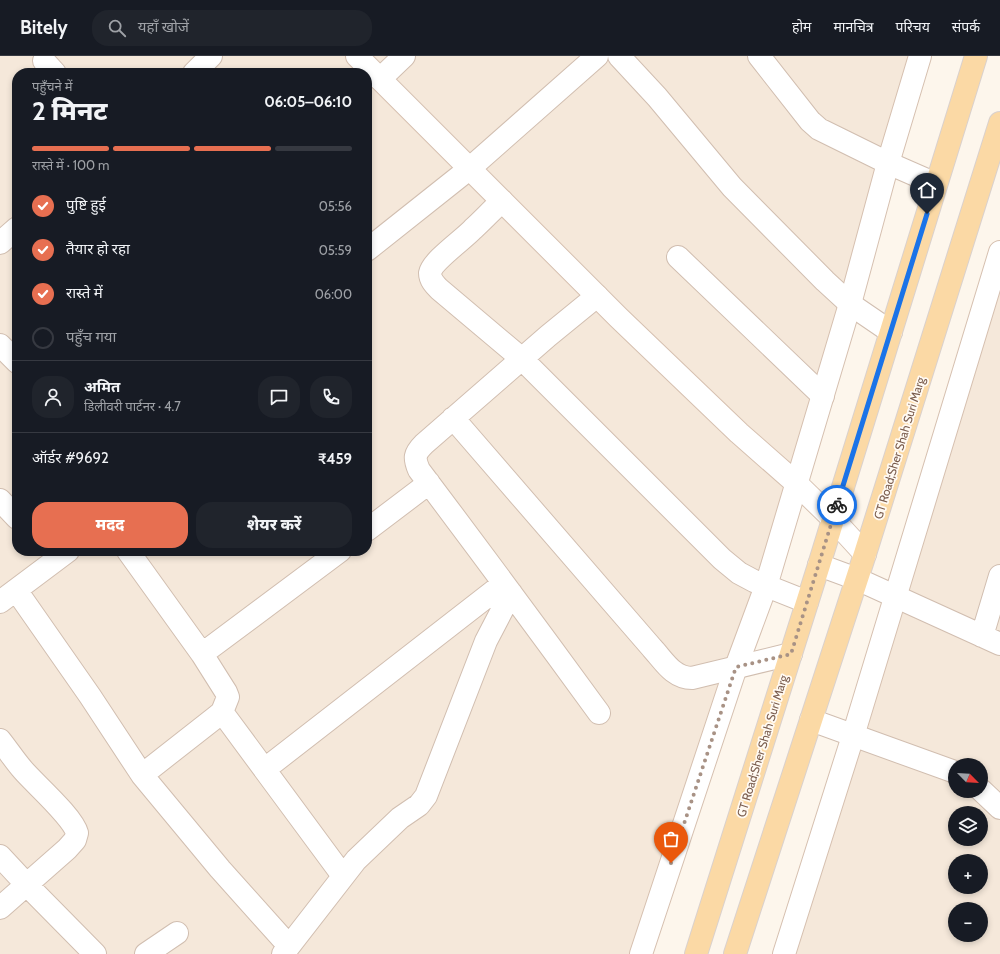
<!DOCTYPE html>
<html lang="hi">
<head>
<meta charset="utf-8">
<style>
  :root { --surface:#171b24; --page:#20242c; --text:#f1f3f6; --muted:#9ea1a6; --line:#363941; --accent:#e76f51 }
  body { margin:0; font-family:Cabin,"Noto Sans Devanagari",sans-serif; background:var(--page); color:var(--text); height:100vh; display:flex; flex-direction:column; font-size:15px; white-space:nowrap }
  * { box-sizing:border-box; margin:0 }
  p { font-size:13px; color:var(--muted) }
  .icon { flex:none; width:22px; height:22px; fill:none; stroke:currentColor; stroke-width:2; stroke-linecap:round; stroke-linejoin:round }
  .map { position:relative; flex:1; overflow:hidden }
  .side { position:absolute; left:12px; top:12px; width:360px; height:488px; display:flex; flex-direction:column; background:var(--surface); border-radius:16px; box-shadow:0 2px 6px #0003 }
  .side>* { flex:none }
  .needle { width:26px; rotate:114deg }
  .tools { position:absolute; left:948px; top:702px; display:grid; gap:8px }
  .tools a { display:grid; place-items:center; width:40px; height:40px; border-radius:50%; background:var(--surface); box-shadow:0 2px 6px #0003; font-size:20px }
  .pin { position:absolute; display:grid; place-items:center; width:34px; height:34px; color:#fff; margin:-41px -17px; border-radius:50% 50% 50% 0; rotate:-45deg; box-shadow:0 0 4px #0007 }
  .pin .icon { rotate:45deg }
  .courier { position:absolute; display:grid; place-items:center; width:40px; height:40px; margin:-20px; border:3px solid #1a73e8; border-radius:50%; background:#fff; color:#222; box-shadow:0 1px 5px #0007 }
  .overview em { font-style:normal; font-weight:800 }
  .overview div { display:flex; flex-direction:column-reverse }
  .overview { display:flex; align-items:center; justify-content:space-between; height:68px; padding:0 20px }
  h1 { font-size:26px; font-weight:800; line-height:30px }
  .bar { display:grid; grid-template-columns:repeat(4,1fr); gap:6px 4px; align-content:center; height:48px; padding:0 20px }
  .bar i { height:5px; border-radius:3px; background:var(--line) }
  .bar .active { background:var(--accent) }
  .bar p { grid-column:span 4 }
  .line { display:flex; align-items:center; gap:10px; padding:0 20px; border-top:1px solid var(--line) }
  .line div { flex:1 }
  .round { display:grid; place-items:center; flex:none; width:42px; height:42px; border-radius:16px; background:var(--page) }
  ol { padding:0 20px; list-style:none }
  li { display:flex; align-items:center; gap:12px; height:44px }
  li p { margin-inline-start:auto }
  li .icon { padding:4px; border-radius:50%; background:var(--accent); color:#fff; stroke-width:4 }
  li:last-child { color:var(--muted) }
  li i { width:22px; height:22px; border:2px solid var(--line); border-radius:50% }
  .primary-button { display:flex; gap:8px; margin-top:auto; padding:8px 20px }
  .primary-button a { flex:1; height:46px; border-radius:16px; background:var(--accent); color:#fff; font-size:16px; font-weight:800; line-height:46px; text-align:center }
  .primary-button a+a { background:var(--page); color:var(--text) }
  header { display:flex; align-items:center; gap:24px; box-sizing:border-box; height:56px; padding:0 20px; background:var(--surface); border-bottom:1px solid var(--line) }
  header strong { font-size:19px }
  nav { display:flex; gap:22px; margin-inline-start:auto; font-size:14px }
  .search { width:280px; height:36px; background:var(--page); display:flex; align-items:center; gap:10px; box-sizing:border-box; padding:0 14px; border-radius:16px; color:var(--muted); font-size:15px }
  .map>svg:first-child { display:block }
  .residential { fill:#f5e8da; fill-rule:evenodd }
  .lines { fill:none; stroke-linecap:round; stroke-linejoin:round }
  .street-casing { stroke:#d1beb0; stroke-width:24 }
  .secondary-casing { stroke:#d6c0b0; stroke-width:24 }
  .primary-casing { stroke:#dad1cd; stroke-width:24 }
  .street { stroke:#fff; stroke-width:22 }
  .secondary { stroke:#fff; stroke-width:22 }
  .primary { stroke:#fbd9a5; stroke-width:22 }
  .done { stroke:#a89285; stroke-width:4; stroke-dasharray:0 7.2 }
  .route { stroke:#1a73e8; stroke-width:5 }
  .labels { text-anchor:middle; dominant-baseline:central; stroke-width:3.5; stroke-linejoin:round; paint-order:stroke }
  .street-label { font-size:12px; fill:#7a5c4d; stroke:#fffaf3 }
</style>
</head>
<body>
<header>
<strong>Bitely</strong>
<div class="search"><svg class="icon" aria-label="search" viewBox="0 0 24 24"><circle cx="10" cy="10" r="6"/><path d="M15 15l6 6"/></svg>यहाँ खोजें</div>
<nav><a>होम</a><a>मानचित्र</a><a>परिचय</a><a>संपर्क</a></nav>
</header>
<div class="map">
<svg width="1000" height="898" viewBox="0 0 1000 898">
  <rect width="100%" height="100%" fill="#fdf6ec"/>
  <path class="residential" d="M 0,0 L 926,0 L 652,898 L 0,898 ZM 17,17 L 367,17 L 367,495 L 17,495 Z
    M 1000,233 L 1000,898 L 792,898 ZM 955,709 L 981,709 L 981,735 L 955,735 ZM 955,757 L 981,757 L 981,783 L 955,783 ZM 955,805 L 981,805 L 981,831 L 955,831 ZM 955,853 L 981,853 L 981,879 L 955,879 Z"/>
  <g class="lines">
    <g class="street-casing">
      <path id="street" d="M 619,0 L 657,41 L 732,131 L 825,225 L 850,248 L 891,276
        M 759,0 L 810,65 L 819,73 L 888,107 L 936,128
        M 44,5 L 55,17
        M 194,17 L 211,0
        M 380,23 L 404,0
        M 502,145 C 492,154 483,164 473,173 C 464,183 432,205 430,217 C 430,224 435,229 439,233 L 522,303 L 722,503 L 739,517 L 754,525 L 807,546
        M 0,187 L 17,172
        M 367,194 L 469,113 L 597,0
        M 678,201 L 823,340
        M 597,240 L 548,280 L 424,388 C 414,398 414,402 419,414 C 480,495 540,576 599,657
        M 0,289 L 17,306
        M 453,362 L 652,592 C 664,605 673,622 692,622 L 791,598
        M 0,444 L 17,462
        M 367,474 L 429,427
        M 128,495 L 202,598 L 226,636 L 228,641 L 222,656 L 216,661 L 142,719
        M 819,509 L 857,523 L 1000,588
        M 16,534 L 90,640 L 142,719 L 220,813 L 289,890
        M 0,546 L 68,495
        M 982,580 L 1000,520
        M 202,598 L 340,495
        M 222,656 L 343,820
        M 811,664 L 955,716
        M 0,684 C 8,694 15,705 23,714 C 35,728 73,761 77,777 L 75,784 L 67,793 L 0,852
        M 265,713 L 503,528
        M 981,734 L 1000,752
        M 0,800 L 27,829 L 95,898
        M 146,898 L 177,877
        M 283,898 L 356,804 L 400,762 L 419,749 L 426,740 L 486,585 L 511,537"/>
    </g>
    <g class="secondary-casing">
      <path id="secondary" d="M 357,0 L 619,262 L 739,377 L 797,428 L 833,463 L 865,498
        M 641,898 L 736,611 L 766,530 L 850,248 L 888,107 L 920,0
        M 784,898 L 853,680 L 1000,196"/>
    </g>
    <g class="primary-casing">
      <path id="primary" d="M 696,898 L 819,509 L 976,0
        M 735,898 L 865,498 L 1000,67"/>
    </g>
    <use href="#street" class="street"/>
    <use href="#secondary" class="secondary"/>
    <use href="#primary" class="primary"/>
  </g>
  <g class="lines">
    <path class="done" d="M 671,807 L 736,611 L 791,598 L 837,449"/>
    <path class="route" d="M 837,449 L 927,158"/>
  </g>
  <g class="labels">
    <g class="street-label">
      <text transform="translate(899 392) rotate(-73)">GT Road;Sher Shah Suri Marg</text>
      <text transform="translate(762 690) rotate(-73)">GT Road;Sher Shah Suri Marg</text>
    </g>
  </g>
</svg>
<div class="tools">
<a><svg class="needle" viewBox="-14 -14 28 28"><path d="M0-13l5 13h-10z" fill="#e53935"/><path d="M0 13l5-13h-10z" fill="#9ea1a6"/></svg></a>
<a><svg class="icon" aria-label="layers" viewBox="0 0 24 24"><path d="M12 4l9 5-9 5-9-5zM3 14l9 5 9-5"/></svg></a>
<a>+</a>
<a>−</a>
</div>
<div class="pin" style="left:671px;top:807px;background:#ea580c"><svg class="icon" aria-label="bag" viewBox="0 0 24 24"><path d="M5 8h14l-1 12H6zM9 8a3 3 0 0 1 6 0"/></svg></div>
<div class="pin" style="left:927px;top:158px;background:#1f2937"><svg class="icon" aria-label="home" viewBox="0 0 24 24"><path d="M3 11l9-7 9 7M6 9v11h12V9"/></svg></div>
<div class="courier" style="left:837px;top:449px"><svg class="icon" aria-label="bike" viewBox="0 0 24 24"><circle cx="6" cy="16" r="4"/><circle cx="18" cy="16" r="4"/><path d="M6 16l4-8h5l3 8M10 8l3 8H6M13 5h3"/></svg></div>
<section class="side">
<div class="overview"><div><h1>2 मिनट</h1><p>पहुँचने में</p></div><em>06:05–06:10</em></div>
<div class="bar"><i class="active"></i><i class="active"></i><i class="active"></i><i></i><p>रास्ते में · 100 m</p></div>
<ol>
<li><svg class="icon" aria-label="check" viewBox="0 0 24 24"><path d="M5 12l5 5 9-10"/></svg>पुष्टि हुई<p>05:56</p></li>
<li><svg class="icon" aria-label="check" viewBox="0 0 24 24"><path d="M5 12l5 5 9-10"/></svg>तैयार हो रहा<p>05:59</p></li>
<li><svg class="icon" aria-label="check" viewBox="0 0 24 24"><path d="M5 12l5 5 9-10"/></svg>रास्ते में<p>06:00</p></li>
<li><i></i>पहुँच गया</li>
</ol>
<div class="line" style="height:72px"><a class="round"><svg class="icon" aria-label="person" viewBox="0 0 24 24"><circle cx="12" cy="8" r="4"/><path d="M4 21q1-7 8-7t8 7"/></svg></a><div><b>अमित</b><p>डिलीवरी पार्टनर · 4.7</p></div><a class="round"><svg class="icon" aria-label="chat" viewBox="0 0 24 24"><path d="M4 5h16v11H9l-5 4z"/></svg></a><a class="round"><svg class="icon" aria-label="phone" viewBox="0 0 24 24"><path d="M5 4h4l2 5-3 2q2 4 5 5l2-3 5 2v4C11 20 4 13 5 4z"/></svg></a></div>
<div class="line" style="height:52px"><div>ऑर्डर #9692</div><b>₹459</b></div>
<div class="primary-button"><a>मदद</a><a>शेयर करें</a></div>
</section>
</div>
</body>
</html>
